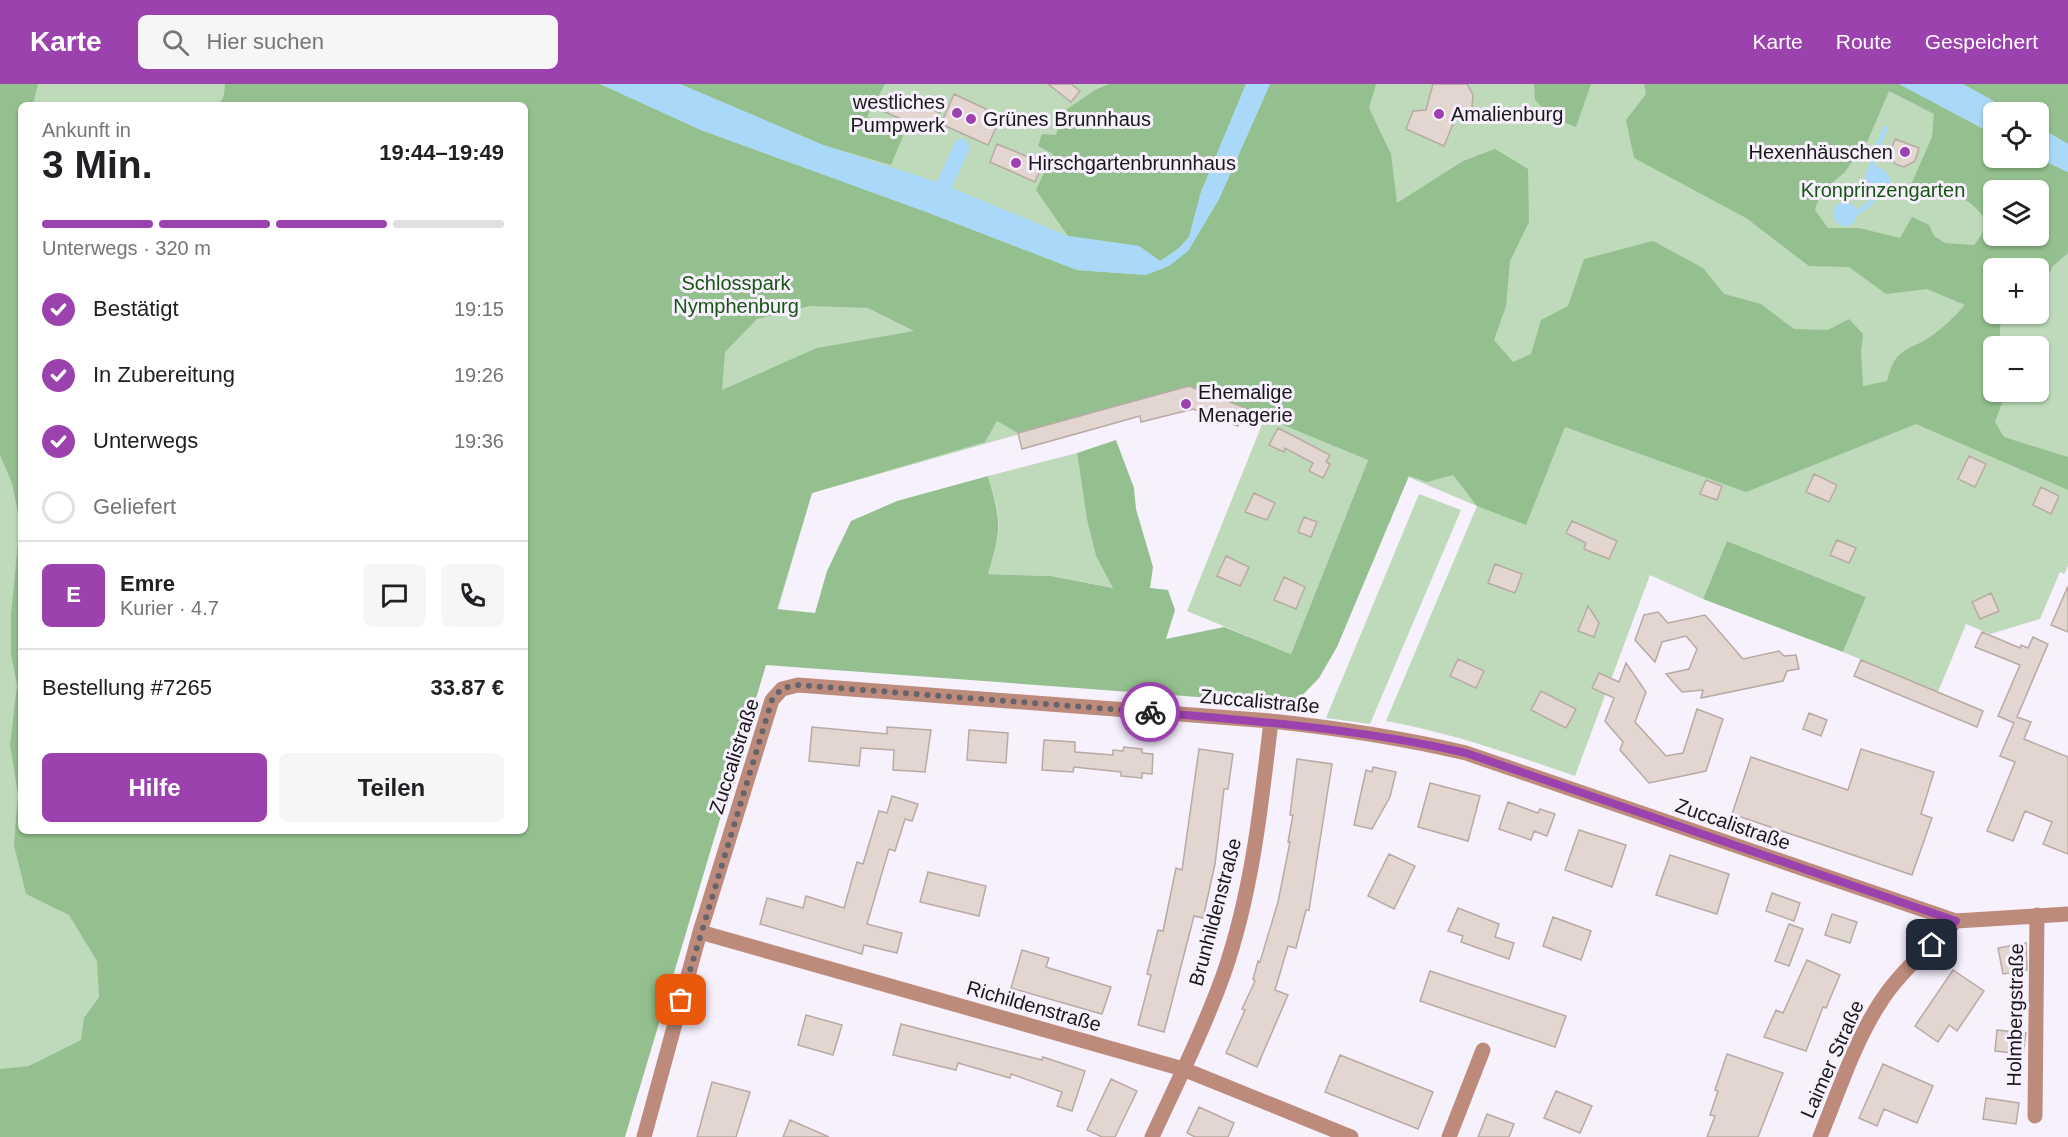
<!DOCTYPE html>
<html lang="de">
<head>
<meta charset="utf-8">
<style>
  :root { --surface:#fff; --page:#f6f6f6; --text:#202124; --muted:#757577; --line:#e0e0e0; --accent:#9c42ae }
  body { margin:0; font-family:Helvetica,sans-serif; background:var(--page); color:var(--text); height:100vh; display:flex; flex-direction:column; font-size:22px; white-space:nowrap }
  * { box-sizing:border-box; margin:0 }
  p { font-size:20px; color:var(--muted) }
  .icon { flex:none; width:33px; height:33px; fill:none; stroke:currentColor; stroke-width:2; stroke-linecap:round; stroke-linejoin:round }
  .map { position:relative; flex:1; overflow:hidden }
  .sheet { position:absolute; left:18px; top:18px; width:510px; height:732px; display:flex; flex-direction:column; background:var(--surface); border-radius:9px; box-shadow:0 2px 4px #0004 }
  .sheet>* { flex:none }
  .controls { position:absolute; left:1983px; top:18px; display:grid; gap:12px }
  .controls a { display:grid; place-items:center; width:66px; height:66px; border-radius:9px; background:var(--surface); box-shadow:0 2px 4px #0004; font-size:30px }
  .pin { position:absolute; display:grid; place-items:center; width:51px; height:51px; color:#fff; margin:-26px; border-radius:12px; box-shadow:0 3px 9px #0006 }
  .courier { position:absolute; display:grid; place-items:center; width:60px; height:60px; margin:-30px; border:4px solid #9c42ae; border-radius:50%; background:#fff; color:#222; box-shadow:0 2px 8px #0007 }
  .summary em { font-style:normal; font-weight:700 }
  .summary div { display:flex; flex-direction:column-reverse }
  .summary { display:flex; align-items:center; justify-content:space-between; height:102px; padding:0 24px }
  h1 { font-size:39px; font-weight:700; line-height:45px }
  .bar { display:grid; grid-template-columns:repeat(4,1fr); gap:9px 6px; align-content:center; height:72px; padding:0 24px }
  .bar i { height:8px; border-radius:4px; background:var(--line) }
  .bar .selected { background:var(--accent) }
  .bar p { grid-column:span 4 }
  .line { display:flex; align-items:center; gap:15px; padding:0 24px; border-top:2px solid var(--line) }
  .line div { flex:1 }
  .round { display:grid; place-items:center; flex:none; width:63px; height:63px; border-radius:9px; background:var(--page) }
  ol { padding:0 24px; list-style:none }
  li { display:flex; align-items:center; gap:18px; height:66px }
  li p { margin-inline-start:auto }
  li .icon { padding:6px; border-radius:50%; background:var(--accent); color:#fff; stroke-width:4 }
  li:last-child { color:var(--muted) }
  li i { width:33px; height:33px; border:3px solid var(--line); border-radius:50% }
  .action { display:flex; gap:12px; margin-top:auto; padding:12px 24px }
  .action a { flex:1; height:69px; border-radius:9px; background:var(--accent); color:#fff; font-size:24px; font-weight:700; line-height:69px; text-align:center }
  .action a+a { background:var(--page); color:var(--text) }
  header { display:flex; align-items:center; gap:36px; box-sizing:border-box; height:84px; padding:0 30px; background:var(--accent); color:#fff }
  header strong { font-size:28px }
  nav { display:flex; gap:33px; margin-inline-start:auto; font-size:21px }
  .search { width:420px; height:54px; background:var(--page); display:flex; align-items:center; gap:15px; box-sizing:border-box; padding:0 21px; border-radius:9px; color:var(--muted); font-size:22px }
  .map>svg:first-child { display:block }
  .green { fill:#bedabb; fill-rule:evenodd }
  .forest { fill:#94c08f; fill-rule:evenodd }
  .water { fill:#a9d8f9 }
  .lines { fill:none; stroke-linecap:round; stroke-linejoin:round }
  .stream { stroke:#a9d8f9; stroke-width:5 }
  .building { fill:#e3d5cf; stroke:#b8aaa4; stroke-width:1.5 }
  .minor { stroke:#bd8b7b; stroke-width:15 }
  .done { stroke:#67636a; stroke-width:6; stroke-dasharray:0 10.8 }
  .route { stroke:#9c42ae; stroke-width:8 }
  .poi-dot { fill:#9c42ae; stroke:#f7f0fd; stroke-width:2 }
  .labels { text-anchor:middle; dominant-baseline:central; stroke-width:6; stroke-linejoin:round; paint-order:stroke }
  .poi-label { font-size:20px; fill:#19171b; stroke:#f7f0fd; text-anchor:start }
  .park-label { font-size:20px; fill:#185515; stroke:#f7f0fd }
  .street-label { font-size:20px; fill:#19171b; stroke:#f7f0fd }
</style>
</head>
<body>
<header>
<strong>Karte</strong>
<div class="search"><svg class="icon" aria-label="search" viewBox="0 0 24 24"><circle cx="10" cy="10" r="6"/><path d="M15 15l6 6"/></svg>Hier suchen</div>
<nav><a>Karte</a><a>Route</a><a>Gespeichert</a></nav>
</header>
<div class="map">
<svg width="2068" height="1053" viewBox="0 0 2068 1053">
  <rect width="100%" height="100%" fill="#f7f0fd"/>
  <path class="green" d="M 0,0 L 2068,0 L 2068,482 L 2064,490 L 2060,488 L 2040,535 L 1990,550 L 1966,540 L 1938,608 L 1843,568 L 1866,513 L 1727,457 L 1703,515 L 1650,491 L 1575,692 C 1512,670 1451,649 1386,637 L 1477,422 L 1368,376 L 1291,570 L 1187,527 L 1265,333 L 1189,302 L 812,409 L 624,1053 L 0,1053 ZM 21,21 L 525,21 L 525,747 L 21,747 ZM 1994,28 L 2038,28 L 2038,74 L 1994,74 ZM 1994,106 L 2038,106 L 2038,152 L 1994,152 ZM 1994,184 L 2038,184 L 2038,230 L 1994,230 ZM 1994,262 L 2038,262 L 2038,308 L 1994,308 Z
    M 1077,369 L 1087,436 L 1096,472 L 1114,504 L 1051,492 L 988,490 C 1002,445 1002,436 988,392 Z
    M 1419,410 L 1461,426 L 1370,640 L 1326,634 Z"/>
  <path class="forest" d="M 0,0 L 38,0 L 33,21 L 21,21 L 21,747 L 525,747 L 525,21 L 219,21 L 224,11 L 225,0 L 600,0 L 701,46 L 929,129 L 1077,186 L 1146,191 L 1188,167 L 1219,115 L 1270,0 L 1376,0 L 1369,24 L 1391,70 L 1397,119 L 1463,77 L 1495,65 L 1528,85 L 1529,138 L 1510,177 L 1506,222 L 1494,256 L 1513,278 L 1531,270 L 1541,236 L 1568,222 L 1584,175 L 1653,157 L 1703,184 L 1724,210 L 1761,220 L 1794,245 L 1828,246 L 1849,235 L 1863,250 L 1861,269 L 1863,302 L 1887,297 C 1896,260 1909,269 1934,250 C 1945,242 1956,231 1965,221 L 1927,205 L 1886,210 L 1849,183 L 1809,182 L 1746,134 L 1634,74 L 1626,36 L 1646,10 L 1644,0 L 1899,0 L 1993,50 L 1994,74 L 2038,74 L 2068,88 L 2068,169 L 2052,183 L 2039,211 L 2038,184 L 1994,184 L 1994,230 L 2010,230 L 2000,242 L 2000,262 L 1994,262 L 1994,308 L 2006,308 L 1995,338 L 2004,353 L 2068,373 L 2068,406 L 1916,340 L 1746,408 L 1565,343 L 1526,441 L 1477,422 L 1453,391 L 1427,398 L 1409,392 L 1337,563 L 1319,594 L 1294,620 L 766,581 L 625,1053 L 0,1053 L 0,985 L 29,982 L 81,956 L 84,934 L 99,913 L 97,877 L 69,831 L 26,810 L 14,761 L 18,710 L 10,661 L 17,601 L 11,571 L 11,530 L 20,439 L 12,399 L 0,371 ZM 1889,7 L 1934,30 L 1932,53 L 1909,105 C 1948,122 1957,95 1989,140 L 1974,161 L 1945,159 L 1934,152 L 1929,141 L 1912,133 L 1900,154 L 1859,144 L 1828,144 L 1815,126 L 1821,108 L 1844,89 L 1868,56 ZM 1994,106 L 2038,106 L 2038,152 L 1994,152 ZM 810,222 L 868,224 L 914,247 L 817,264 L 722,306 L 725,268 L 757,235 ZM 1189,302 L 1368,376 L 1291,570 L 1224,543 L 1166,555 L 1175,526 L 1168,506 L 1150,504 L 1153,483 L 1136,425 L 1134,404 L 1116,356 L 1077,369 L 1087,436 L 1096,472 L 1113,504 L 1051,492 L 988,490 C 1002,445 1001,436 988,392 L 897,417 L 851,437 L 827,487 L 815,529 L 777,525 L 812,409 L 985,358 L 997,337 L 1018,349 Z
    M 680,0 L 885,0 L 867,33 L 903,52 L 891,81 L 823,61 Z
    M 1109,0 L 1246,0 L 1201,108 L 1189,153 L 1178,165 L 1160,177 L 1139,162 L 1068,152 L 1036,106 L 1053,70 L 1038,62 L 1042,50 L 1056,51 L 1063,28 L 1095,6 Z
    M 1534,0 L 1591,0 L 1576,43 L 1553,34 L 1535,16 Z
    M 1963,0 L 2068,0 L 2068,60 L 2039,43 L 2038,28 L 2013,28 Z
    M 1727,457 L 1866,513 L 1843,568 L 1703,515 Z"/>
  <path class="water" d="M 600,0 L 680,0 L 823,61 L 937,98 L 955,58 L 961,54 L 966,56 L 970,63 L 952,104 L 1068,152 L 1139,162 L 1160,177 L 1178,165 L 1189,153 L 1201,108 L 1246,0 L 1270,0 L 1219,115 L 1188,167 L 1169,182 L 1146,191 L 1077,186 L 929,129 L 701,46 Z
    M 1899,0 L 1963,0 L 2013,28 L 1994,28 L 1993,50 Z
    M 2039,43 L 2068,60 L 2068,88 L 2038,74 Z
    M 1876,82 C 1889,87 1892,95 1891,108 L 1881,112 L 1875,111 L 1865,94 L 1868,83 Z
    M1833 130a12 12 0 1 1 24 0a12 12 0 1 1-24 0Z"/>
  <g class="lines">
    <path class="stream" d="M 1872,88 L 1872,73 L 1886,44
      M 1857,128 C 1866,124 1876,116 1875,106"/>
  </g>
  <path class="building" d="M 1048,0 L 1071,0 L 1080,7 L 1071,18 Z
    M 1433,0 L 1467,0 L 1473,11 L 1472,23 L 1464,32 L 1455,35 L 1444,62 L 1406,45 L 1413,27 L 1426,26 Z
    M 893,8 L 940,29 L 931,48 L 885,28 Z
    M 954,10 L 986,25 L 984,30 L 999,37 L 988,61 L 941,40 Z
    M 1895,55 L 1919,64 L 1915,77 L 1904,83 L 1895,80 L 1890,69 Z
    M 997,60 L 1043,79 L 1035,98 L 990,78 Z
    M 1189,302 L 1245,324 L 1238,342 L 1193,325 L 1141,338 L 1140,332 L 1022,365 L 1018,349 Z
    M 1278,344 L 1330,371 L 1326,378 L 1330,380 L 1323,394 L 1309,387 L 1313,379 L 1285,364 L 1284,368 L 1269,361 Z
    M 1969,372 L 1986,380 L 1975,403 L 1958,395 Z
    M 1814,390 L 1837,401 L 1829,418 L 1806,408 Z
    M 1706,396 L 1722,402 L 1717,416 L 1700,410 Z
    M 2041,403 L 2059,412 L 2051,430 L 2033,421 Z
    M 1254,409 L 1275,419 L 1267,436 L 1245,428 Z
    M 1304,433 L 1317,438 L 1311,453 L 1298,448 Z
    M 1572,437 L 1617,457 L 1609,475 L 1584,465 L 1586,459 L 1566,449 Z
    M 1837,456 L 1856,464 L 1849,479 L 1830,471 Z
    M 1226,472 L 1249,483 L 1240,502 L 1217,492 Z
    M 1495,480 L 1522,490 L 1515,509 L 1488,499 Z
    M 1284,493 L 1305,503 L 1296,525 L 1274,516 Z
    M 2068,502 L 2068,548 L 2051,541 Z
    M 1991,509 L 1999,527 L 1980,535 L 1972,518 Z
    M 1588,522 L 1599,539 L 1594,553 L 1578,547 Z
    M 1658,528 L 1668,539 L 1705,531 L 1743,575 L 1779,567 L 1784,572 L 1796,571 L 1799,585 L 1787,587 L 1783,597 L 1701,614 L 1703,606 L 1682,608 L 1666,590 L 1689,585 L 1697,565 L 1686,552 L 1662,558 L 1655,578 L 1635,556 L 1644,531 Z
    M 1982,548 L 2020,564 L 2021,561 L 2028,564 L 2033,553 L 2048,560 L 2017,633 L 2031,638 L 2024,655 L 2068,673 L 2068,770 L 2043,760 L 2052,738 L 2025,727 L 2013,757 L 1987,747 L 2015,678 L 2000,672 L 2014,639 L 1998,632 L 2020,581 L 1975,563 Z
    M 1458,575 L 1484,587 L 1476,604 L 1450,592 Z
    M 1861,576 L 1983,627 L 1977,643 L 1854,592 Z
    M 1626,579 L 1646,608 L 1635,638 L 1666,672 L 1683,669 L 1697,625 L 1723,635 L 1706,687 L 1649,699 L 1620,666 L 1623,658 L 1605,637 L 1614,614 L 1592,604 L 1599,589 L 1619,598 Z
    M 1541,607 L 1576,625 L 1566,644 L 1531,626 Z
    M 1809,629 L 1827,636 L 1821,652 L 1803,645 Z
    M 812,643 L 887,650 L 887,643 L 931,646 L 925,688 L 893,686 L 894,666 L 861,664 L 859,682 L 809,677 Z
    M 969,646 L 1008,649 L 1006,679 L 967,676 Z
    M 1044,656 L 1075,658 L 1075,668 L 1113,671 L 1113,666 L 1123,667 L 1124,663 L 1142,665 L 1142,669 L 1153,670 L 1152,690 L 1142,689 L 1142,694 L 1121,692 L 1121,688 L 1074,683 L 1073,688 L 1042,686 Z
    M 1199,665 L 1233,670 L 1228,705 L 1224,705 L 1215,780 L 1203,834 L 1194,832 L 1164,948 L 1138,941 L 1151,891 L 1147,890 L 1158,846 L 1163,847 L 1176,784 L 1182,786 Z
    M 1861,665 L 1934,688 L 1921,730 L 1932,734 L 1912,791 L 1732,730 L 1751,673 L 1848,706 Z
    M 1297,675 L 1332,680 L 1309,826 L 1306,826 L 1296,864 L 1288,862 L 1275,906 L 1288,911 L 1257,983 L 1226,969 L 1245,926 L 1242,925 L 1255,897 L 1253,895 L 1258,877 L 1260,878 L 1278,818 L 1290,758 L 1288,758 L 1293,731 L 1290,731 Z
    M 1373,683 L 1396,688 L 1390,713 L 1372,745 L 1354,741 L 1366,686 L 1372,688 Z
    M 1430,699 L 1480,712 L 1468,757 L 1418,743 Z
    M 892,712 L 918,720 L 912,737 L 905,735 L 895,767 L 889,765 L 867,840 L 902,849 L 897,869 L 864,861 L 862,870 L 760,840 L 767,814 L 803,824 L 806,812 L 844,824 L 857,778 L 863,780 L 879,727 L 887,729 Z
    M 1508,718 L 1538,729 L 1540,725 L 1555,730 L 1547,752 L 1534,747 L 1531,756 L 1499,745 Z
    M 1579,746 L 1626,761 L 1612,803 L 1565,786 Z
    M 1389,770 L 1415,782 L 1394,825 L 1368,812 Z
    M 1670,771 L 1729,790 L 1717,830 L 1656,811 Z
    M 928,788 L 986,802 L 979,832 L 920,818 Z
    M 1772,809 L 1800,819 L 1794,837 L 1766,827 Z
    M 1458,824 L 1499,840 L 1495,853 L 1514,859 L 1509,875 L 1461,858 L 1463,852 L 1448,847 Z
    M 1832,830 L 1857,838 L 1850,859 L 1825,851 Z
    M 1553,833 L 1591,847 L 1581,876 L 1543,862 Z
    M 1789,840 L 1803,845 L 1789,882 L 1775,877 Z
    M 2026,859 L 2027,886 L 2003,890 L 1998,864 Z
    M 1022,866 L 1049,874 L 1046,883 L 1111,903 L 1102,930 L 1011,904 Z
    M 1807,876 L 1840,891 L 1826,924 L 1823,923 L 1806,967 L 1764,953 L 1776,926 L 1783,929 Z
    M 1953,886 L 1984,907 L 1957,947 L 1949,941 L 1938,958 L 1915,942 Z
    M 1430,887 L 1566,932 L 1555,963 L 1420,917 Z
    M 806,931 L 842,941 L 833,971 L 798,961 Z
    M 901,940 L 1042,976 L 1043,973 L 1085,987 L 1072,1027 L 1057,1022 L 1062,1008 L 1011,990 L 1010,994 L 958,979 L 956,986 L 893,971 Z
    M 1997,946 L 2026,949 L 2023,970 L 1995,967 Z
    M 1727,970 L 1783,989 L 1758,1053 L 1707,1053 L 1715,1032 L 1710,1031 L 1718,1007 L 1715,1006 Z
    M 1340,971 L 1433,1008 L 1418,1045 L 1325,1008 Z
    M 1883,980 L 1933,1002 L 1917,1039 L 1884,1025 L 1877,1042 L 1859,1034 Z
    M 1111,995 L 1137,1007 L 1115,1053 L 1102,1053 L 1087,1046 Z
    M 712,998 L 750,1008 L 736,1053 L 697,1053 Z
    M 1556,1007 L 1592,1022 L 1580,1049 L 1544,1034 Z
    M 1986,1014 L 2019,1019 L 2016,1040 L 1983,1035 Z
    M 1199,1023 L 1234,1039 L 1228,1053 L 1195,1053 L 1187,1049 Z
    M 1487,1030 L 1514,1040 L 1509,1053 L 1478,1053 Z
    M 790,1036 L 829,1053 L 783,1053 Z"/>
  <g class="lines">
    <path class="minor" d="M 700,848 L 1183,985 L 1351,1053
      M 2035,1032 L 2037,831
      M 644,1053 L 700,848 L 772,616 L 782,605 L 798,601 L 1271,637 C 1337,644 1402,654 1466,669 L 1956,837 L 2068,830
      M 1152,1053 C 1177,999 1204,945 1224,889 C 1252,808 1261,723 1271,637
      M 1449,1053 L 1483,966
      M 1820,1053 C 1838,1009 1853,962 1878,922 C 1898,889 1929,864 1956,837"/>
  </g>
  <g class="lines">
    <path class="done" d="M 681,916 L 772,616 L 782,604 L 798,601 L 1150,628"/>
    <path class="route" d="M 1150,628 C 1256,637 1361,645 1466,669 L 1956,837 L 1932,861"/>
  </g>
  <g class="poi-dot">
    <circle cx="957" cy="29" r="6"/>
    <circle cx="1439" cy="30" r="6"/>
    <circle cx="971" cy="35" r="6"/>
    <circle cx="1905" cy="68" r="6"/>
    <circle cx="1016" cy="79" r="6"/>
    <circle cx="1186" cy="320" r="6"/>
  </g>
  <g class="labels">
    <g class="poi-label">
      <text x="945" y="18" text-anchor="end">westliches<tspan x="945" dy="23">Pumpwerk</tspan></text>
      <text x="1451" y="30">Amalienburg</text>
      <text x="983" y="35">Grünes Brunnhaus</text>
      <text x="1893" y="68" text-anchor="end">Hexenhäuschen</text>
      <text x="1028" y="79">Hirschgartenbrunnhaus</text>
      <text x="1198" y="308">Ehemalige<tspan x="1198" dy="23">Menagerie</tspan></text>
    </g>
    <g class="park-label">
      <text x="1883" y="106">Kronprinzengarten</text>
      <text x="736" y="199">Schlosspark<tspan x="736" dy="23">Nymphenburg</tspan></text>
    </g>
    <g class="street-label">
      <text transform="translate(1260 617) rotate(5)">Zuccalistraße</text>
      <text transform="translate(734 672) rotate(-72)">Zuccalistraße</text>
      <text transform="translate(1733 740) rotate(19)">Zuccalistraße</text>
      <text transform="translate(1215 828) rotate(-75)">Brunhildenstraße</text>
      <text transform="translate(1034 922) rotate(16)">Richildenstraße</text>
      <text transform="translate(2015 931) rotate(-89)">Holmbergstraße</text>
      <text transform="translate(1832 975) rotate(-66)">Laimer Straße</text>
    </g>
  </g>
</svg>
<div class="controls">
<a><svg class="icon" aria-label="locate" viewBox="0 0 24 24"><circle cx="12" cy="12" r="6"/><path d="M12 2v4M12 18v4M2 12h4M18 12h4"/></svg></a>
<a><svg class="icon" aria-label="layers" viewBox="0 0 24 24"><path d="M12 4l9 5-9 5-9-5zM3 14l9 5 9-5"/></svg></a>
<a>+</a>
<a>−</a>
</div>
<div class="pin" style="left:681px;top:916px;background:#ea580c"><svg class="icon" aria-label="bag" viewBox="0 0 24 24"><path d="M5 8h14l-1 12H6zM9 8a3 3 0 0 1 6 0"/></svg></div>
<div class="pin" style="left:1932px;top:861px;background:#1f2937"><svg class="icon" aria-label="home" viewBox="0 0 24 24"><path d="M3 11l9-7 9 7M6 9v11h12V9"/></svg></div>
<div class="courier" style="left:1150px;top:628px"><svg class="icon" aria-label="bike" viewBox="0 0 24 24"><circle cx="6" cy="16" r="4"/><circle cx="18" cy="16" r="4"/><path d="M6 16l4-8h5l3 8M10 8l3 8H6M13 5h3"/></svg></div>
<section class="sheet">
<div class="summary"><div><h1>3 Min.</h1><p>Ankunft in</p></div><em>19:44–19:49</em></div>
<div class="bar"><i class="selected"></i><i class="selected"></i><i class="selected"></i><i></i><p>Unterwegs · 320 m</p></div>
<ol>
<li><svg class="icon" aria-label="check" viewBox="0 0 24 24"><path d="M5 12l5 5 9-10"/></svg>Bestätigt<p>19:15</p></li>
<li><svg class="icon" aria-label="check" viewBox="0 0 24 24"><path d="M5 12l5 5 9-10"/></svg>In Zubereitung<p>19:26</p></li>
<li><svg class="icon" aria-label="check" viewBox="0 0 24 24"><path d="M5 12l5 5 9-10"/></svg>Unterwegs<p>19:36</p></li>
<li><i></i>Geliefert</li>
</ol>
<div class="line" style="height:108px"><b class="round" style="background:var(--accent);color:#fff">E</b><div><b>Emre</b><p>Kurier · 4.7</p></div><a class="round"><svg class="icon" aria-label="chat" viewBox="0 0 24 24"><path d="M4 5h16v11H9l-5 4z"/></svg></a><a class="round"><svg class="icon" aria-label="phone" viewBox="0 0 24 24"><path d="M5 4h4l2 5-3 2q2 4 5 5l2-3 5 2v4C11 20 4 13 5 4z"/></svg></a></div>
<div class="line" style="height:78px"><div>Bestellung #7265</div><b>33.87 €</b></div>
<div class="action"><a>Hilfe</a><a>Teilen</a></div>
</section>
</div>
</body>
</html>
